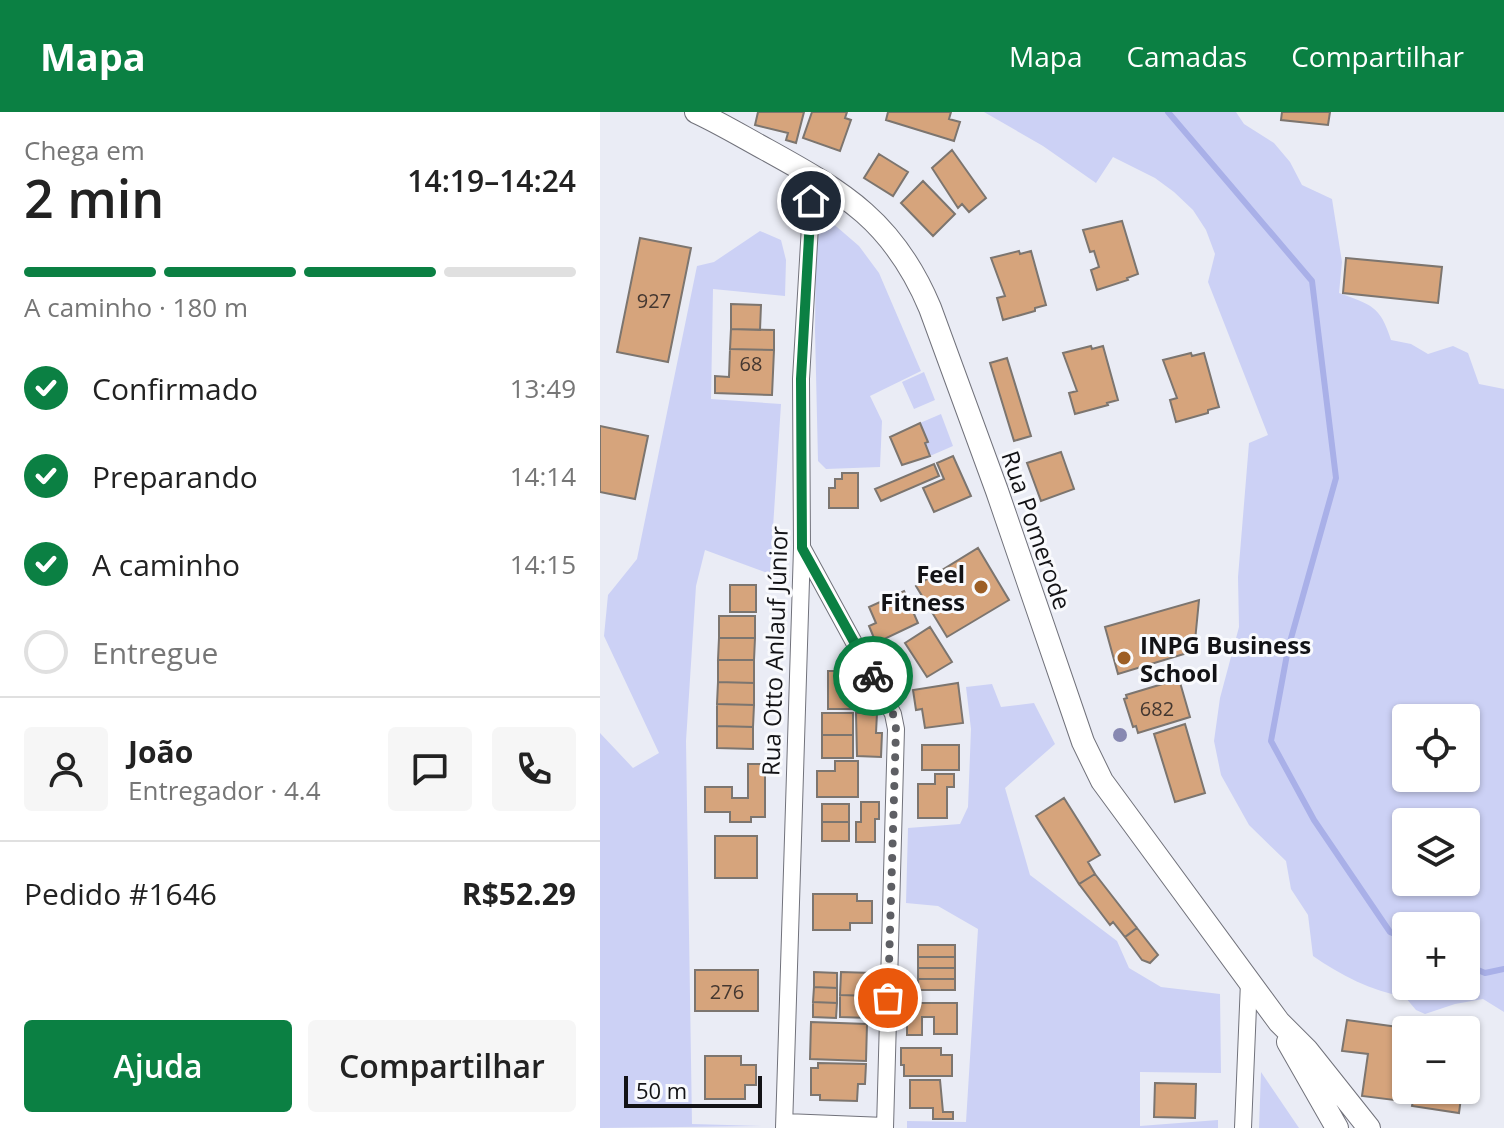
<!DOCTYPE html>
<html lang="pt">
<head>
<meta charset="utf-8">
<style>
  :root { --surface:#fff; --page:#f6f6f6; --text:#222; --muted:#767676; --line:#e0e0e0; --accent:#0b8043 }
  body { margin:0; font-family:"Open Sans",sans-serif; background:var(--page); color:var(--text); height:100vh; display:flex; flex-direction:column; font-size:30px; white-space:nowrap }
  * { box-sizing:border-box; margin:0 }
  p { font-size:26px; color:var(--muted) }
  .icon { flex:none; width:44px; height:44px; fill:none; stroke:currentColor; stroke-width:2; stroke-linecap:round; stroke-linejoin:round }
  .map { position:relative; flex:1; overflow:hidden }
  .sheet { display:flex; flex-direction:column; background:var(--surface); width:600px }
  .sheet>* { flex:none }
  .fabs { position:absolute; left:792px; top:592px; display:grid; gap:16px }
  .fabs a { display:grid; place-items:center; width:88px; height:88px; border-radius:8px; background:var(--surface); box-shadow:0 2px 6px #0004; font-size:40px }
  .scale { position:absolute; left:24px; bottom:20px; width:138px; box-sizing:border-box; padding-left:8px; border:4px solid #131316; border-top:0; font-size:22px; line-height:28px; white-space:nowrap; color:#131316; -webkit-text-stroke:6px #f9fafd; paint-order:stroke }
  .pin { position:absolute; display:grid; place-items:center; width:68px; height:68px; color:#fff; margin:-34px; border:4px solid #fff; border-radius:50%; box-shadow:0 2px 8px #0007 }
  .courier { position:absolute; display:grid; place-items:center; width:80px; height:80px; margin:-40px; border:6px solid #0b8043; border-radius:50%; background:#fff; color:#222; box-shadow:0 2px 10px #0007 }
  .head em { font-style:normal; font-weight:600 }
  .head div { display:flex; flex-direction:column-reverse }
  .head { display:flex; align-items:center; justify-content:space-between; height:136px; padding:0 24px }
  h1 { font-size:52px; font-weight:600; line-height:60px }
  .bar { display:grid; grid-template-columns:repeat(4,1fr); gap:12px 8px; align-content:center; height:96px; padding:0 24px }
  .bar i { height:10px; border-radius:6px; background:var(--line) }
  .bar .selected { background:var(--accent) }
  .bar p { grid-column:span 4 }
  .line { display:flex; align-items:center; gap:20px; padding:0 24px; border-top:2px solid var(--line) }
  .line div { flex:1 }
  .round { display:grid; place-items:center; flex:none; width:84px; height:84px; border-radius:8px; background:var(--page) }
  ol { padding:0 24px; list-style:none }
  li { display:flex; align-items:center; gap:24px; height:88px }
  li p { margin-inline-start:auto }
  li .icon { padding:8px; border-radius:50%; background:var(--accent); color:#fff; stroke-width:4 }
  li:last-child { color:var(--muted) }
  li i { width:44px; height:44px; border:4px solid var(--line); border-radius:50% }
  .action { display:flex; gap:16px; margin-top:auto; padding:16px 24px }
  .action a { flex:1; height:92px; border-radius:8px; background:var(--accent); color:#fff; font-size:32px; font-weight:600; line-height:92px; text-align:center }
  .action a+a { background:var(--page); color:var(--text) }
  header { display:flex; align-items:center; gap:48px; box-sizing:border-box; height:112px; padding:0 40px; background:var(--accent); color:#fff }
  header strong { font-size:38px }
  nav { display:flex; gap:44px; margin-inline-start:auto; font-size:28px }
  main { display:flex; flex:1; min-height:0 }
  .map>svg:first-child { display:block }
  .green { fill:#ccd1f5; fill-rule:evenodd }
  .lines { fill:none; stroke-linecap:round; stroke-linejoin:round }
  .stream { stroke:#a9b0e8; stroke-width:6 }
  .building { fill:#d6a47c; stroke:#7c756f; stroke-width:2 }
  .minor-casing { stroke:#71727b; stroke-width:18 }
  .secondary-casing { stroke:#71727b; stroke-width:24 }
  .minor { stroke:#fff; stroke-width:16 }
  .secondary { stroke:#fff; stroke-width:22 }
  .tree { fill:#8788b1 }
  .done { stroke:#5e5f64; stroke-width:8; stroke-dasharray:0 14.4 }
  .route { stroke:#0b8043; stroke-width:10 }
  .poi-dot { fill:#9d5e25; stroke:#f9fafd; stroke-width:3 }
  .labels { text-anchor:middle; dominant-baseline:central; stroke-width:6; stroke-linejoin:round; paint-order:stroke }
  .number-label { font-size:20px; fill:#443730 }
  .street-label { font-size:24px; fill:#131316; stroke:#f9fafd }
  .poi-label { font-size:24px; font-weight:bold; fill:#131316; stroke:#f9fafd; text-anchor:end }
</style>
</head>
<body>
<header>
<strong>Mapa</strong>
<nav><a>Mapa</a><a>Camadas</a><a>Compartilhar</a></nav>
</header>
<main>
<section class="sheet">
<div class="head"><div><h1>2 min</h1><p>Chega em</p></div><em>14:19–14:24</em></div>
<div class="bar"><i class="selected"></i><i class="selected"></i><i class="selected"></i><i></i><p>A caminho · 180 m</p></div>
<ol>
<li><svg class="icon" aria-label="check" viewBox="0 0 24 24"><path d="M5 12l5 5 9-10"/></svg>Confirmado<p>13:49</p></li>
<li><svg class="icon" aria-label="check" viewBox="0 0 24 24"><path d="M5 12l5 5 9-10"/></svg>Preparando<p>14:14</p></li>
<li><svg class="icon" aria-label="check" viewBox="0 0 24 24"><path d="M5 12l5 5 9-10"/></svg>A caminho<p>14:15</p></li>
<li><i></i>Entregue</li>
</ol>
<div class="line" style="height:144px"><a class="round"><svg class="icon" aria-label="person" viewBox="0 0 24 24"><circle cx="12" cy="8" r="4"/><path d="M4 21q1-7 8-7t8 7"/></svg></a><div><b>João</b><p>Entregador · 4.4</p></div><a class="round"><svg class="icon" aria-label="chat" viewBox="0 0 24 24"><path d="M4 5h16v11H9l-5 4z"/></svg></a><a class="round"><svg class="icon" aria-label="phone" viewBox="0 0 24 24"><path d="M5 4h4l2 5-3 2q2 4 5 5l2-3 5 2v4C11 20 4 13 5 4z"/></svg></a></div>
<div class="line" style="height:104px"><div>Pedido #1646</div><b>R$52.29</b></div>
<div class="action"><a>Ajuda</a><a>Compartilhar</a></div>
</section>
<div class="map">
<svg width="904" height="1016" viewBox="0 0 904 1016">
  <rect width="100%" height="100%" fill="#eaecf5"/>
  <path class="green" d="M 384,0 L 636,0 L 644,12 L 674,31 L 690,50 L 702,73 L 732,87 L 742,150 L 739,181 C 771,193 780,193 791,228 L 811,232 L 828,242 L 853,234 L 868,241 L 879,272 L 904,277 L 904,900 L 883,887 L 855,892 L 825,902 L 816,898 L 805,885 C 772,879 740,863 713,844 L 708,803 L 691,777 L 686,749 L 649,713 L 621,663 L 614,629 L 620,586 L 639,515 L 638,465 L 649,331 L 668,323 L 608,170 L 615,142 L 606,118 L 593,98 L 574,80 L 555,66 L 513,45 L 496,71 L 443,34 ZM 806,606 L 866,606 L 866,666 L 806,666 ZM 806,710 L 866,710 L 866,770 L 806,770 ZM 866,814 L 866,874 L 806,874 L 806,814 Z
    M 230,109 L 259,134 L 279,161 L 321,259 L 270,284 L 282,309 L 280,355 L 226,357 L 218,349 L 215,218 L 216,136 L 221,111 Z
    M 160,119 L 181,128 L 186,148 L 185,184 L 113,177 L 111,287 L 181,292 L 170,462 L 105,438 L 96,474 L 86,629 L 92,1012 L 162,1014 L 0,1016 L 0,621 L 33,656 L 59,641 L 4,524 L 8,483 L 37,447 L 97,154 L 114,150 Z
    M 324,260 L 335,288 L 314,297 L 302,270 Z
    M 341,302 L 353,334 L 330,344 L 325,331 L 328,329 L 320,311 Z
    M 392,572 L 401,595 L 434,591 L 455,632 L 405,676 L 430,763 L 517,829 L 529,856 L 561,875 L 620,882 L 621,961 L 540,960 L 540,1014 L 618,1008 L 618,1016 L 307,1016 L 307,1009 L 366,1010 L 378,817 L 338,794 L 306,791 L 308,716 L 360,712 L 368,695 L 371,617 L 366,575 Z
    M 661,960 L 699,1016 L 659,1016 Z"/>
  <g class="lines">
    <path class="stream" d="M 568,0 L 712,169 L 736,366 L 688,537 L 671,629 L 714,708 L 790,820 L 806,827
      M 866,853 L 885,861 L 904,857"/>
  </g>
  <path class="building" d="M 158,0 L 204,0 L 196,31 L 186,28 L 188,21 L 155,13 Z
    M 212,0 L 247,0 L 245,6 L 251,8 L 240,39 L 203,26 Z
    M 288,0 L 351,0 L 349,7 L 360,10 L 354,29 L 286,8 Z
    M 682,0 L 730,0 L 728,13 L 681,8 Z
    M 352,38 L 386,86 L 369,100 L 362,92 L 358,96 L 332,56 Z
    M 279,42 L 308,60 L 293,84 L 264,66 Z
    M 323,69 L 355,102 L 333,124 L 301,91 Z
    M 522,109 L 538,162 L 527,166 L 528,168 L 497,178 L 491,158 L 499,155 L 494,139 L 490,140 L 483,118 Z
    M 40,126 L 91,136 L 68,250 L 17,240 Z
    M 419,139 L 420,142 L 431,139 L 446,193 L 435,196 L 435,199 L 403,208 L 397,186 L 405,184 L 391,146 Z
    M 746,146 L 842,155 L 838,191 L 743,181 Z
    M 131,192 L 161,193 L 160,218 L 131,217 Z
    M 131,217 L 174,218 L 174,238 L 130,237 Z
    M 491,234 L 492,237 L 503,234 L 518,288 L 507,291 L 508,293 L 475,302 L 469,281 L 477,279 L 463,241 Z
    M 130,237 L 174,238 L 172,283 L 115,281 L 115,264 L 129,265 Z
    M 591,241 L 592,244 L 604,241 L 619,295 L 608,298 L 608,301 L 576,310 L 570,288 L 577,286 L 563,248 Z
    M 407,246 L 431,324 L 414,329 L 390,251 Z
    M 320,311 L 328,330 L 325,331 L 330,344 L 302,353 L 290,325 Z
    M 0,314 L 48,324 L 35,387 L 0,380 Z
    M 461,340 L 474,377 L 441,389 L 427,351 Z
    M 353,344 L 371,384 L 334,400 L 323,376 L 344,367 L 337,351 Z
    M 334,352 L 339,364 L 281,389 L 275,377 Z
    M 242,361 L 258,361 L 258,396 L 229,396 L 229,376 L 235,376 L 235,367 L 242,367 Z
    M 378,436 L 409,488 L 347,525 L 316,474 Z
    M 130,473 L 156,473 L 156,500 L 130,500 Z
    M 304,479 L 318,511 L 276,531 L 269,514 L 276,511 L 269,495 Z
    M 599,488 L 594,539 L 518,562 L 505,515 Z
    M 119,504 L 155,504 L 155,526 L 119,526 Z
    M 330,515 L 352,550 L 327,565 L 305,531 Z
    M 119,526 L 155,526 L 154,548 L 118,548 Z
    M 118,548 L 154,548 L 154,571 L 118,570 Z
    M 228,559 L 246,559 L 246,569 L 261,569 L 261,597 L 228,597 Z
    M 579,567 L 590,605 L 538,621 L 536,614 L 533,615 L 524,587 L 527,586 L 526,583 Z
    M 118,570 L 154,571 L 154,593 L 117,592 Z
    M 358,571 L 363,611 L 325,616 L 322,597 L 316,598 L 313,578 Z
    M 117,592 L 154,593 L 153,615 L 117,614 Z
    M 222,601 L 253,601 L 253,623 L 222,623 Z
    M 256,601 L 277,601 L 276,621 L 282,621 L 281,645 L 257,644 Z
    M 585,612 L 605,681 L 575,690 L 554,622 Z
    M 117,614 L 153,615 L 153,637 L 117,636 Z
    M 222,623 L 253,623 L 253,646 L 222,646 Z
    M 322,633 L 359,633 L 359,658 L 322,658 Z
    M 235,649 L 258,649 L 258,685 L 217,685 L 217,659 L 235,659 Z
    M 148,652 L 165,652 L 165,705 L 151,705 L 151,710 L 130,710 L 130,700 L 105,700 L 105,675 L 132,675 L 132,686 L 148,686 Z
    M 335,662 L 354,662 L 354,675 L 347,675 L 347,706 L 318,706 L 318,672 L 335,672 Z
    M 464,686 L 500,743 L 488,750 L 495,762 L 479,772 L 436,704 Z
    M 261,690 L 279,690 L 279,707 L 275,707 L 275,730 L 256,730 L 256,710 L 261,710 Z
    M 222,692 L 249,692 L 249,710 L 222,710 Z
    M 222,710 L 249,710 L 249,729 L 222,729 Z
    M 115,724 L 157,724 L 157,766 L 115,766 Z
    M 495,762 L 537,816 L 525,825 L 513,810 L 510,813 L 479,772 Z
    M 213,782 L 257,782 L 257,789 L 272,789 L 272,811 L 250,811 L 250,818 L 213,818 Z
    M 537,816 L 558,843 L 550,851 L 542,848 L 525,825 Z
    M 318,833 L 355,833 L 355,845 L 318,845 Z
    M 318,845 L 355,845 L 355,856 L 318,856 Z
    M 318,856 L 355,856 L 355,867 L 318,867 Z
    M 95,858 L 158,858 L 158,899 L 95,899 Z
    M 214,860 L 237,861 L 237,876 L 214,875 Z
    M 241,860 L 272,861 L 271,884 L 240,883 Z
    M 318,867 L 355,867 L 355,878 L 318,878 Z
    M 214,875 L 237,876 L 237,891 L 213,890 Z
    M 240,883 L 271,884 L 270,906 L 240,905 Z
    M 213,890 L 237,891 L 236,906 L 213,905 Z
    M 307,891 L 357,891 L 357,922 L 334,922 L 334,905 L 322,905 L 322,923 L 307,923 Z
    M 747,908 L 820,918 L 806,918 L 806,978 L 812,978 L 810,990 L 762,984 L 768,942 L 742,939 Z
    M 211,910 L 267,912 L 266,949 L 210,947 Z
    M 301,936 L 341,936 L 341,943 L 352,943 L 352,964 L 304,964 L 304,953 L 301,953 Z
    M 105,944 L 141,944 L 141,953 L 156,953 L 156,973 L 145,973 L 145,987 L 105,987 Z
    M 218,951 L 266,952 L 265,972 L 258,972 L 257,989 L 220,988 L 220,983 L 211,983 L 211,956 L 218,956 Z
    M 310,968 L 340,968 L 343,1000 L 353,1000 L 353,1007 L 333,1007 L 333,996 L 310,996 Z
    M 555,971 L 596,972 L 595,1006 L 554,1005 Z
    M 815,978 L 862,978 L 859,1001 L 812,994 Z"/>
  <g class="lines">
    <g class="minor-casing">
      <path id="minor" d="M 203,437 L 293,602 L 296,617 L 285,1016
        M 185,1010 L 285,1014
        M 184,1016 L 202,436 L 201,267 L 213,63
        M 643,1016 L 649,870"/>
    </g>
    <g class="secondary-casing">
      <path id="secondary" d="M 96,0 C 120,11 143,25 167,38 C 245,81 294,110 330,196 L 397,379 L 483,630 L 502,669 L 679,910 L 707,938 L 769,1016
        M 688,930 L 737,1016"/>
    </g>
    <use href="#minor" class="minor"/>
    <use href="#secondary" class="secondary"/>
  </g>
  <circle class="tree" cx="520" cy="623" r="7"/>
  <g class="lines">
    <path class="done" d="M 273,564 L 293,602 L 296,617 L 288,886"/>
    <path class="route" d="M 211,89 L 201,267 L 202,436 L 273,564"/>
  </g>
  <g class="poi-dot">
    <circle cx="381" cy="475" r="8"/>
    <circle cx="524" cy="546" r="8"/>
  </g>
  <g class="labels">
    <g class="number-label">
      <text x="54" y="188">927</text>
      <text x="151" y="251">68</text>
      <text x="557" y="596">682</text>
      <text x="127" y="879">276</text>
    </g>
    <g class="street-label">
      <text transform="translate(437 418) rotate(71)">Rua Pomerode</text>
      <text transform="translate(174 539) rotate(-88)">Rua Otto Anlauf Júnior</text>
    </g>
    <g class="poi-label">
      <text x="365" y="461">Feel<tspan x="365" dy="28">Fitness</tspan></text>
      <text x="540" y="532" text-anchor="start">INPG Business<tspan x="540" dy="28">School</tspan></text>
    </g>
  </g>
</svg>
<div class="fabs">
<a><svg class="icon" aria-label="locate" viewBox="0 0 24 24"><circle cx="12" cy="12" r="6"/><path d="M12 2v4M12 18v4M2 12h4M18 12h4"/></svg></a>
<a><svg class="icon" aria-label="layers" viewBox="0 0 24 24"><path d="M12 4l9 5-9 5-9-5zM3 14l9 5 9-5"/></svg></a>
<a>+</a>
<a>−</a>
</div>
<div class="scale">50 m</div>
<div class="pin" style="left:288px;top:886px;background:#ea580c"><svg class="icon" aria-label="bag" viewBox="0 0 24 24"><path d="M5 8h14l-1 12H6zM9 8a3 3 0 0 1 6 0"/></svg></div>
<div class="pin" style="left:211px;top:89px;background:#1f2937"><svg class="icon" aria-label="home" viewBox="0 0 24 24"><path d="M3 11l9-7 9 7M6 9v11h12V9"/></svg></div>
<div class="courier" style="left:273px;top:564px"><svg class="icon" aria-label="bike" viewBox="0 0 24 24"><circle cx="6" cy="16" r="4"/><circle cx="18" cy="16" r="4"/><path d="M6 16l4-8h5l3 8M10 8l3 8H6M13 5h3"/></svg></div>
</div>
</main>
</body>
</html>
